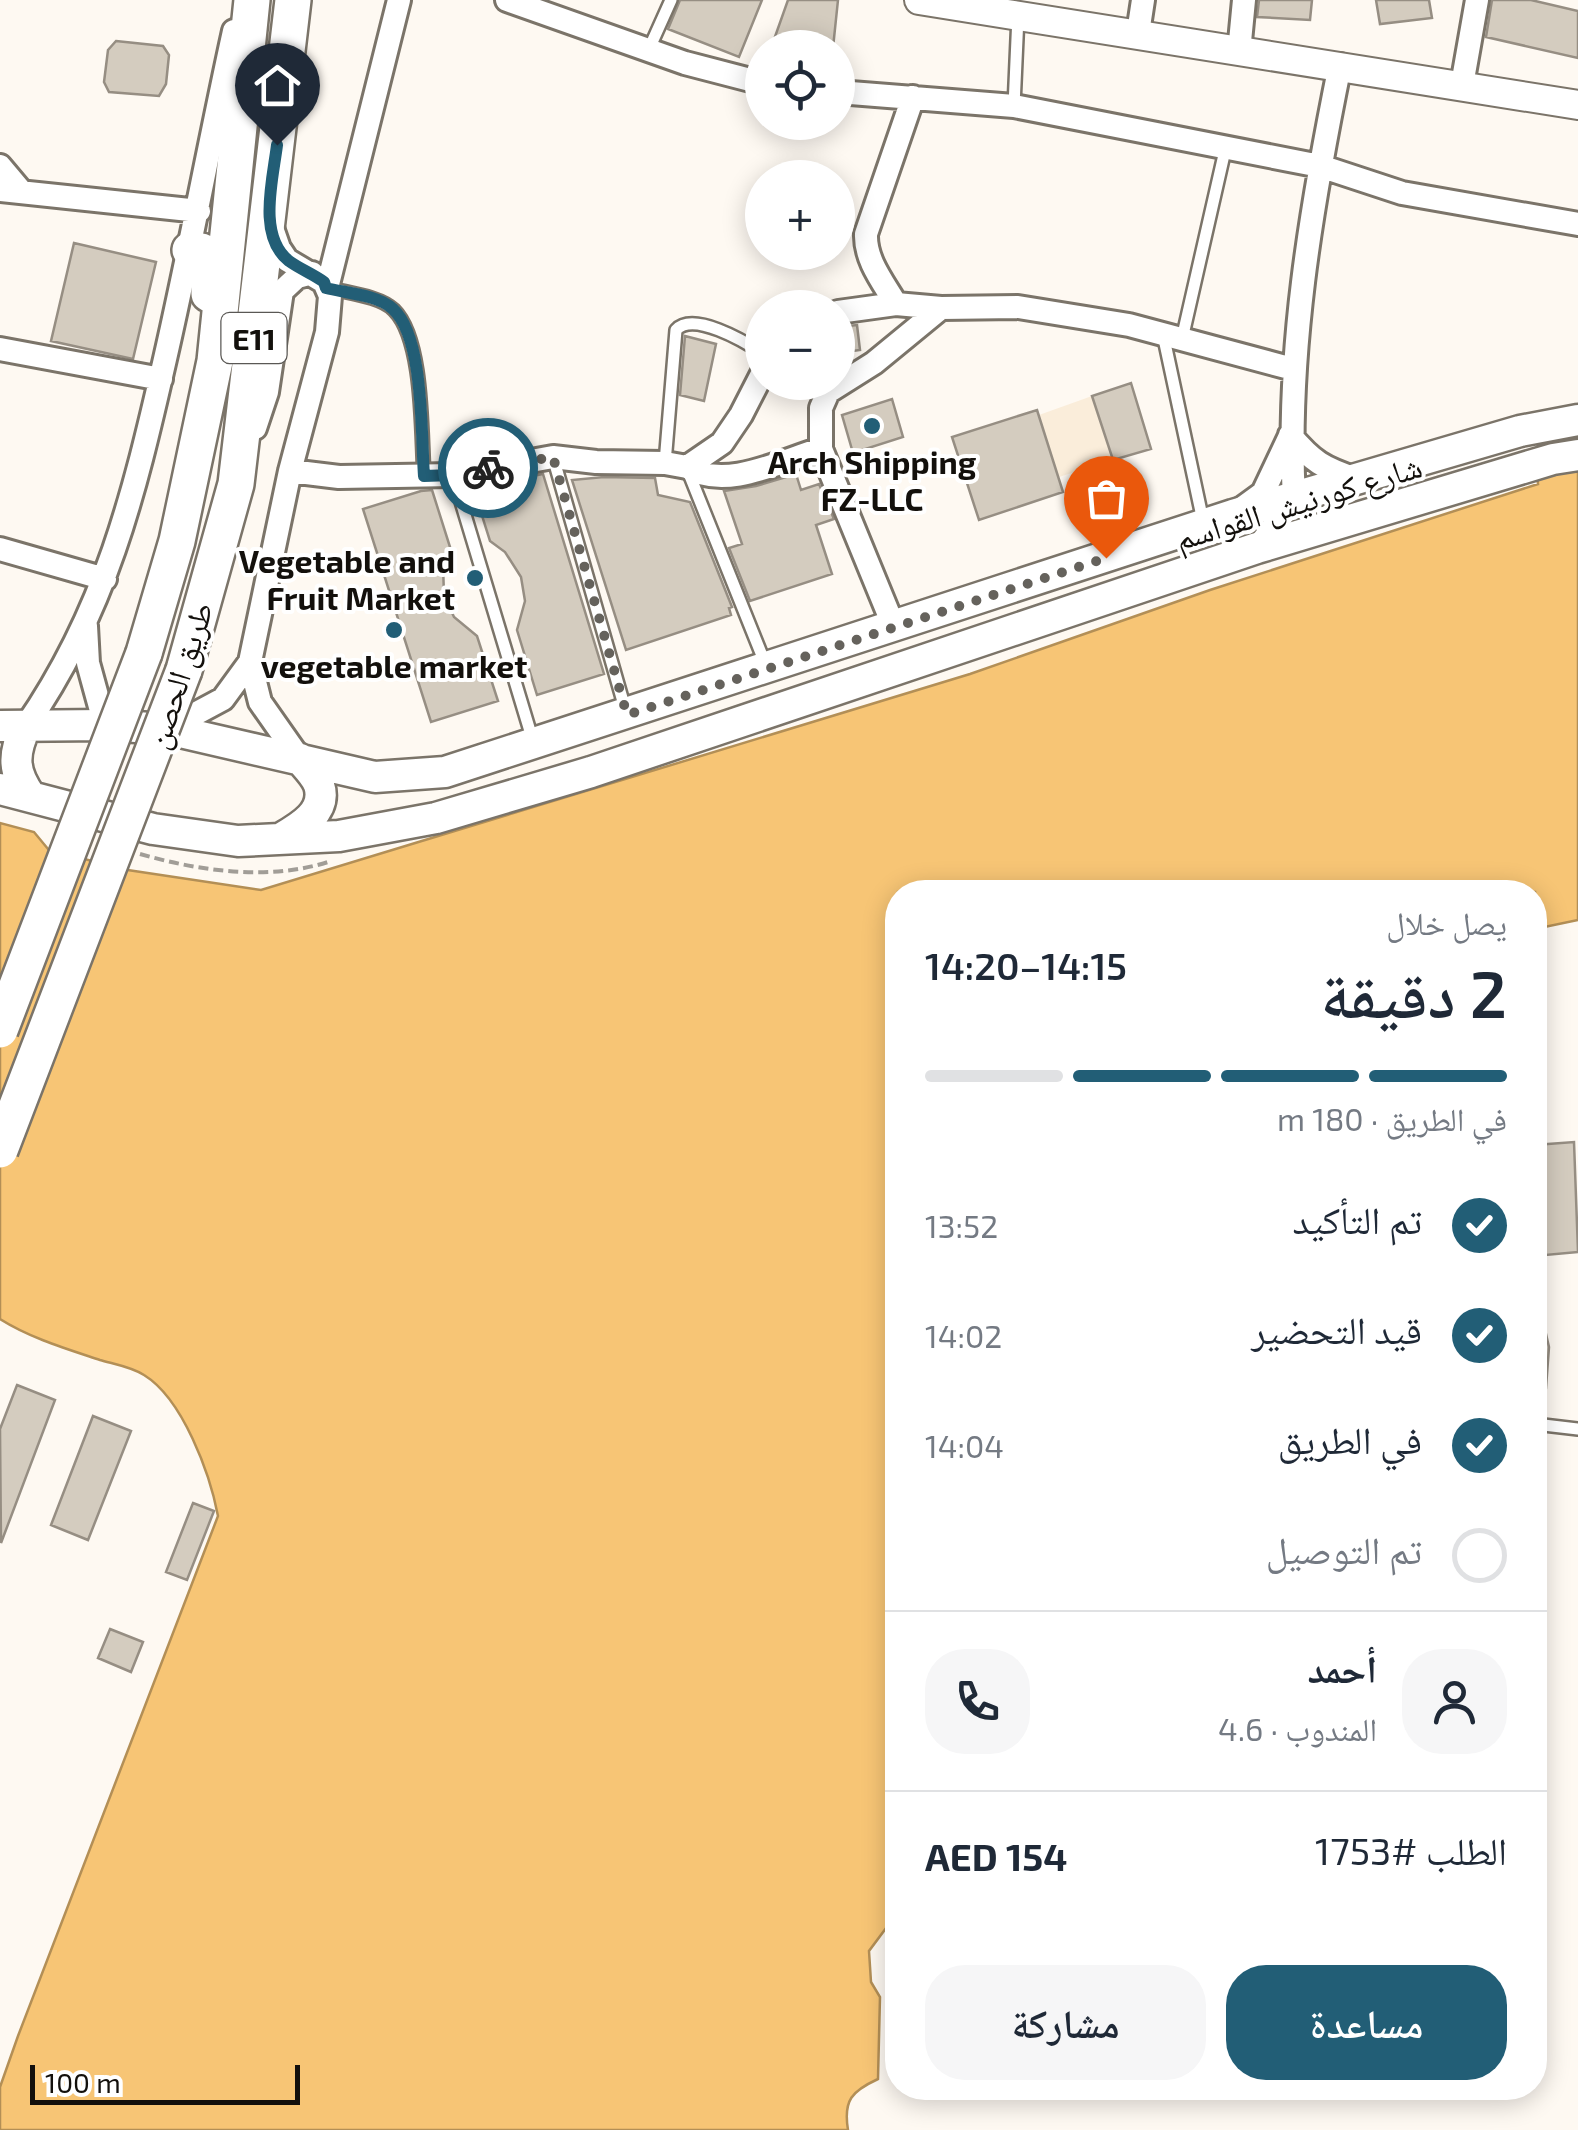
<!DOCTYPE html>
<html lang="ar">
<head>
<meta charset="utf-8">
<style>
  :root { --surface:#fff; --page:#f6f6f7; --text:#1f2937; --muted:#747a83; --line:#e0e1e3; --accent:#225e76 }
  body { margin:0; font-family:"Exo 2","Noto Naskh Arabic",sans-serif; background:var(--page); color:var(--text); direction:rtl; height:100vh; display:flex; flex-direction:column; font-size:38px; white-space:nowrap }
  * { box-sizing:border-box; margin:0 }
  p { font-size:32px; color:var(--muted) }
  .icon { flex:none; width:55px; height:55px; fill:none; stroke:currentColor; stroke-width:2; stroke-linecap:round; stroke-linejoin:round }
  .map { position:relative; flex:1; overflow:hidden; direction:ltr }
  .details { position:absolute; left:885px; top:880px; width:662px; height:1220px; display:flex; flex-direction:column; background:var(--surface); border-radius:40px; box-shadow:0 5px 25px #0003; direction:rtl }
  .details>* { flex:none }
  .controls { position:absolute; left:745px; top:30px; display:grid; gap:20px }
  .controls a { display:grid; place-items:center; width:110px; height:110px; border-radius:50%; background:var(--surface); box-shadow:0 5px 25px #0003; font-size:50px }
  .scale { position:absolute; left:30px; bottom:25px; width:270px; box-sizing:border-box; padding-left:10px; border:5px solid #13100c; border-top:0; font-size:28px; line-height:35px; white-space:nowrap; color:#13100c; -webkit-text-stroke:8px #fff; paint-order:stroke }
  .pin { position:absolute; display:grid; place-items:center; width:85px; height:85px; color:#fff; margin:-102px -42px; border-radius:50% 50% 50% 0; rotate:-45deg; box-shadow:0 0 10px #0007 }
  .pin .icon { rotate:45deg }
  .courier { position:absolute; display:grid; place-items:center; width:100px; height:100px; margin:-50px; border:8px solid #225e76; border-radius:50%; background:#fff; color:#222; box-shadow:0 2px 12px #0007 }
  .headline em { font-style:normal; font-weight:600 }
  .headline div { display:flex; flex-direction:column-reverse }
  .headline { display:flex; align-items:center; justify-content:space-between; height:170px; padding:0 40px }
  h1 { font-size:65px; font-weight:600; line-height:75px }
  .bar { display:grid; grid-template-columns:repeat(4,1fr); gap:15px 10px; align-content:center; height:120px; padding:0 40px }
  .bar i { height:12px; border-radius:8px; background:var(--line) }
  .bar .on { background:var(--accent) }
  .bar p { grid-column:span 4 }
  .line { display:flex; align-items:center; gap:25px; padding:0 40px; border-top:2px solid var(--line) }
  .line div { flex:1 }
  .round { display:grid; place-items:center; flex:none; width:105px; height:105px; border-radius:40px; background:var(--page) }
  ol { padding:0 40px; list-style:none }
  li { display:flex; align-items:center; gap:30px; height:110px }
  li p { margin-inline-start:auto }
  li .icon { padding:10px; border-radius:50%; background:var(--accent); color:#fff; stroke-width:4 }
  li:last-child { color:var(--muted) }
  li i { width:55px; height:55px; border:5px solid var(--line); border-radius:50% }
  .button { display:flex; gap:20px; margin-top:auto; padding:20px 40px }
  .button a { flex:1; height:115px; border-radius:40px; background:var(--accent); color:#fff; font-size:40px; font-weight:600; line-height:115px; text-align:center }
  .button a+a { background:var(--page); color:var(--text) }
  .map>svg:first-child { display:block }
  .built { fill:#faedda }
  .water { fill:#f7c575; stroke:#b38f56; stroke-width:2.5 }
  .building { fill:#d4ccbf; stroke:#968e83; stroke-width:2.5 }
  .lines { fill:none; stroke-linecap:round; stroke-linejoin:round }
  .service-casing { stroke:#7b7469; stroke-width:16 }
  .minor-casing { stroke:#7b7469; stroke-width:28 }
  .tertiary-casing { stroke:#7b7469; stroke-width:32 }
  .secondary-casing { stroke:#7b7469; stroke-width:35 }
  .primary-casing { stroke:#7b7469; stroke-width:40 }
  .path { stroke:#a19d97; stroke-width:4; stroke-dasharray:10 5; stroke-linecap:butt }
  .service { stroke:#fff; stroke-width:11 }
  .minor { stroke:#fff; stroke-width:22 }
  .tertiary { stroke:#fff; stroke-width:28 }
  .secondary { stroke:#fff; stroke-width:30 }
  .primary { stroke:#fff; stroke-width:35 }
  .primary-bridge-casing { stroke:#7b7469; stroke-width:40; stroke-linecap:butt }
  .primary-bridge { stroke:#fff; stroke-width:35 }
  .done { stroke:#65625c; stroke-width:10; stroke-dasharray:0 18 }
  .route { stroke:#225e76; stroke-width:12 }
  .poi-dot { fill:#225e76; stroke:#fff; stroke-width:4 }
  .labels { text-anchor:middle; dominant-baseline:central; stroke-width:8; stroke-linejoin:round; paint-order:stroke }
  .shield { fill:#fff; stroke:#5a5855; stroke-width:2.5 }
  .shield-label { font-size:30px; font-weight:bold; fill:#13100c }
  .poi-label { font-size:32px; font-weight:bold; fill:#13100c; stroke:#fff }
  .street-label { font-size:32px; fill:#13100c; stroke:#fff }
</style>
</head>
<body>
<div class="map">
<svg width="1578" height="2130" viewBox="0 0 1578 2130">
  <rect width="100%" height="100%" fill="#fef9f2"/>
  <path class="built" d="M 1092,396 L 1113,460 L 1059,477 L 1039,415 Z"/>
  <path class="water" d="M 1578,468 L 1578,920 L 1535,929 L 1535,892 L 898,892 L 898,1912 L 869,1951 L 871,1982 L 880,1997 L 878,2079 C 852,2091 843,2100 848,2130 L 0,2130 L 0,2087 L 18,2036 L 218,1516 C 210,1474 183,1399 144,1375 C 132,1367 114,1364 100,1360 C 67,1349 30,1338 0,1319 L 0,823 L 34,832 L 48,849 L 121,869 L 261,890 L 970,674 L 1210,590 L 1538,484 L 1537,475 Z"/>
  <path class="building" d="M 680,0 L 762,0 L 739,57 L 668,29 Z
    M 788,0 L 838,0 L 833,48 L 771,48 Z
    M 1259,0 L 1312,0 L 1310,20 L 1257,17 Z
    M 1376,0 L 1429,0 L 1432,18 L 1380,24 Z
    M 1492,0 L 1531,0 L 1578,11 L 1578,58 L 1486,37 Z
    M 116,41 L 163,46 L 169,55 L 166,84 L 159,96 L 109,92 L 104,82 L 108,50 Z
    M 74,243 L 156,262 L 133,359 L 51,341 Z
    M 857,325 L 860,350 L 838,353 L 838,327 Z
    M 685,336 L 716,344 L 704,401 L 680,395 Z
    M 1131,383 L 1151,449 L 1113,460 L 1092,396 Z
    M 892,399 L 903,437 L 853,453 L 842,415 Z
    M 1037,410 L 1063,492 L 979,520 L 952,437 Z
    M 543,474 L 604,674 L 537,695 L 517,630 L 525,601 L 521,577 L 505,552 L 490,541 L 473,487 Z
    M 796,474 L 801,490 L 819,484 L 834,519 L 816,525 L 832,574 L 750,601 L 729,548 L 742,544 L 724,491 L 756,486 Z
    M 604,477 L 655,478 L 658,495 L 690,502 L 732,607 L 729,608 L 731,615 L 626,650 L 572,480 Z
    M 432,490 L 450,547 L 443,565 L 444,595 L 454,617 L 477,636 L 498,701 L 431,722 L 363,509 L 421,491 Z
    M 1574,1142 L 1578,1252 L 1535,1256 L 1535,1145 Z
    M 1541,1312 L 1549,1347 L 1546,1388 L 1535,1388 L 1535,1313 Z
    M 17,1385 L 55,1400 L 1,1543 L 0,1429 Z
    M 93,1416 L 131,1431 L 88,1540 L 51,1525 Z
    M 193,1503 L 214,1511 L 187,1580 L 166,1572 Z
    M 110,1629 L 143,1642 L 131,1672 L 98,1658 Z"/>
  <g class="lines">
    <g class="service-casing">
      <path id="service" d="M 649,49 L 671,0
        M 1014,106 L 1018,16
        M 329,288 C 347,293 380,296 394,310 C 424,340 421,434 424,475
        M 1163,334 L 1203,521
        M 1182,339 L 1226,146
        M 553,457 L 626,712
        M 665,463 L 676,330 C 693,311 744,341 762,353
        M 688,471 L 767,668
        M 453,475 L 533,741
        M 1535,1424 L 1578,1429"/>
    </g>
    <g class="minor-casing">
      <path id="minor" d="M 507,0 L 685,63 L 762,83
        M 1138,33 L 1143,0
        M 1239,52 L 1244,0
        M 1462,85 L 1477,0
        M 838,92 L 1014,106 L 1320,166 L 1402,193 L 1578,224
        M 913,97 L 866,234 C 865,260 883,282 896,304 L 941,308 L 1018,307 L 1129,325 L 1293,369
        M 0,166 L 21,191
        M 0,190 L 199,211
        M 327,288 L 399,0
        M 838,312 L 896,304
        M 0,349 L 161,379
        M 255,428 L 267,392 L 282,291 L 297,277 L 312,273
        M 1290,435 C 1313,462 1323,468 1356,479
        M 687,467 C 725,491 781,461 821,449
        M 290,471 L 339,477 L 453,475 L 553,457 L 596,462 L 665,463 L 687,467 L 722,443 L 741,415 L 762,374
        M 1241,509 L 1263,493 L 1289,438
        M 1257,548 L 1294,500 C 1286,354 1311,208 1340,65
        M 0,549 L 105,579
        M 86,626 L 88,663 L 105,725
        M 894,627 L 821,449 L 821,408 L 828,392 L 874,363 L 941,308
        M 250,662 L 260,702 L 300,759
        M 26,726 C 106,610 134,495 165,359 C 190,250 210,140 234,31
        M 167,729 L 223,699 L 250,662 L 290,471 L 327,332 L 330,296 L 324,282 L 287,260 L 279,248 L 271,225"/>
    </g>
    <g class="tertiary-casing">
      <path id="tertiary" d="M 919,0 L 1578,105"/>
    </g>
    <g class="secondary-casing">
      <path id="secondary" d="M 0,726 L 105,725 L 167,729 L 375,777 L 445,772 L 1233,515 L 1520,431 L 1578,420
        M 26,726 C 12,755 13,772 31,797
        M 0,789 L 153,829 L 238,841 L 339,836 L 436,818 L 591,772 L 1257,548 L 1553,459 L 1578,455
        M 280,839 C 299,828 328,812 319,785 C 316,776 306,766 300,759"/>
    </g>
    <g class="primary-casing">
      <path id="primary" d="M 190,250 L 201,251 L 209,263 L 209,294
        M 144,653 L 177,541 L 215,361 L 252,0
        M 184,670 L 236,484 L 293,0"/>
    </g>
    <path class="path" d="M 140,854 C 200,871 268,881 328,862"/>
    <use href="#service" class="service"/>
    <use href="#minor" class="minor"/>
    <use href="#tertiary" class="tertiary"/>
    <use href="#secondary" class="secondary"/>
    <use href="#primary" class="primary"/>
    <g class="primary-bridge-casing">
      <path id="primary-bridge" d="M 0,1030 L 144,653
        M 0,1150 L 184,670"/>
    </g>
    <use href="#primary-bridge" class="primary-bridge"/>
  </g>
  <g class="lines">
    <path class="done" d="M 488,468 L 553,457 L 627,715 L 1106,558"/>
    <path class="route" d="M 277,145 C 273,179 257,236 289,261 C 300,269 313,274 324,282 L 326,288 C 346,293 378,295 393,309 C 424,337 421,434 424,476 L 453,475 L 488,468"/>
  </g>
  <g class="poi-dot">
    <circle cx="872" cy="426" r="10"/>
    <circle cx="475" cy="578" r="10"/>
    <circle cx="394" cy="630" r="10"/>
  </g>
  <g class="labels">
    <rect class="shield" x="221.5" y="313" width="65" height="50" rx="8"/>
    <g class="shield-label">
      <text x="254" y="338">E11</text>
    </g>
    <g class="poi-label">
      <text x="872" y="461">Arch Shipping<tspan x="872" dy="37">FZ-LLC</tspan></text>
      <text x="455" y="560" text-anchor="end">Vegetable and<tspan x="455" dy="37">Fruit Market</tspan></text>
      <text x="394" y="665">vegetable market</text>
    </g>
    <g class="street-label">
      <text transform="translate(1298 501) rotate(-17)">شارع كورنيش القواسم</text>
      <text transform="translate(178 675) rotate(-72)">طريق الحصن</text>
    </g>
  </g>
</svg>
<div class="controls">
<a><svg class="icon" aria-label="locate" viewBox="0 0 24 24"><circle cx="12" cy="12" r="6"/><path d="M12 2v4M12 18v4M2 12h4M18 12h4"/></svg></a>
<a>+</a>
<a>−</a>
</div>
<div class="scale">100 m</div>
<div class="pin" style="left:1106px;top:558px;background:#ea580c"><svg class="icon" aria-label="bag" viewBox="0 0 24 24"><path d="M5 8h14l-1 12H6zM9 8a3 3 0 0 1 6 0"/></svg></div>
<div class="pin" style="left:277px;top:145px;background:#1f2937"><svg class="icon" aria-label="home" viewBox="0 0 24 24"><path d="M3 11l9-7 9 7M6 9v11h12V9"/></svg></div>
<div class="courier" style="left:488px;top:468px"><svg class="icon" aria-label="bike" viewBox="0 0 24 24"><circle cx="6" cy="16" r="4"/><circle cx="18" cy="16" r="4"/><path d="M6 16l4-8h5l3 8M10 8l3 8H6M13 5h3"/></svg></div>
<section class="details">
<div class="headline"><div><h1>2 دقيقة</h1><p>يصل خلال</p></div><em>14:15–14:20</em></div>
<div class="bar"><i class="on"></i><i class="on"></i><i class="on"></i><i></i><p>في الطريق · 180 m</p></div>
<ol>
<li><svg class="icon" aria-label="check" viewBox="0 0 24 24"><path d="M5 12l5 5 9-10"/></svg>تم التأكيد<p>13:52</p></li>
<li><svg class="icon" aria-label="check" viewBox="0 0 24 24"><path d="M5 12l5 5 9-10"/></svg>قيد التحضير<p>14:02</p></li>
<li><svg class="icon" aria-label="check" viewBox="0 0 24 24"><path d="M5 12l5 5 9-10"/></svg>في الطريق<p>14:04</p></li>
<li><i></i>تم التوصيل</li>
</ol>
<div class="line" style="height:180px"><a class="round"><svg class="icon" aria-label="person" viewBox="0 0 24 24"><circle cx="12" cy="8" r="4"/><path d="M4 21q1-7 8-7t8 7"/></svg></a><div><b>أحمد</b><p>المندوب · 4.6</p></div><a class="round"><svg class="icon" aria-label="phone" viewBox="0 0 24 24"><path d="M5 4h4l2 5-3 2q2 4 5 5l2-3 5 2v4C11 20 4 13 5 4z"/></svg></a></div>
<div class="line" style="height:130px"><div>الطلب #1753</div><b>AED 154</b></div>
<div class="button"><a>مساعدة</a><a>مشاركة</a></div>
</section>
</div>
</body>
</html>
